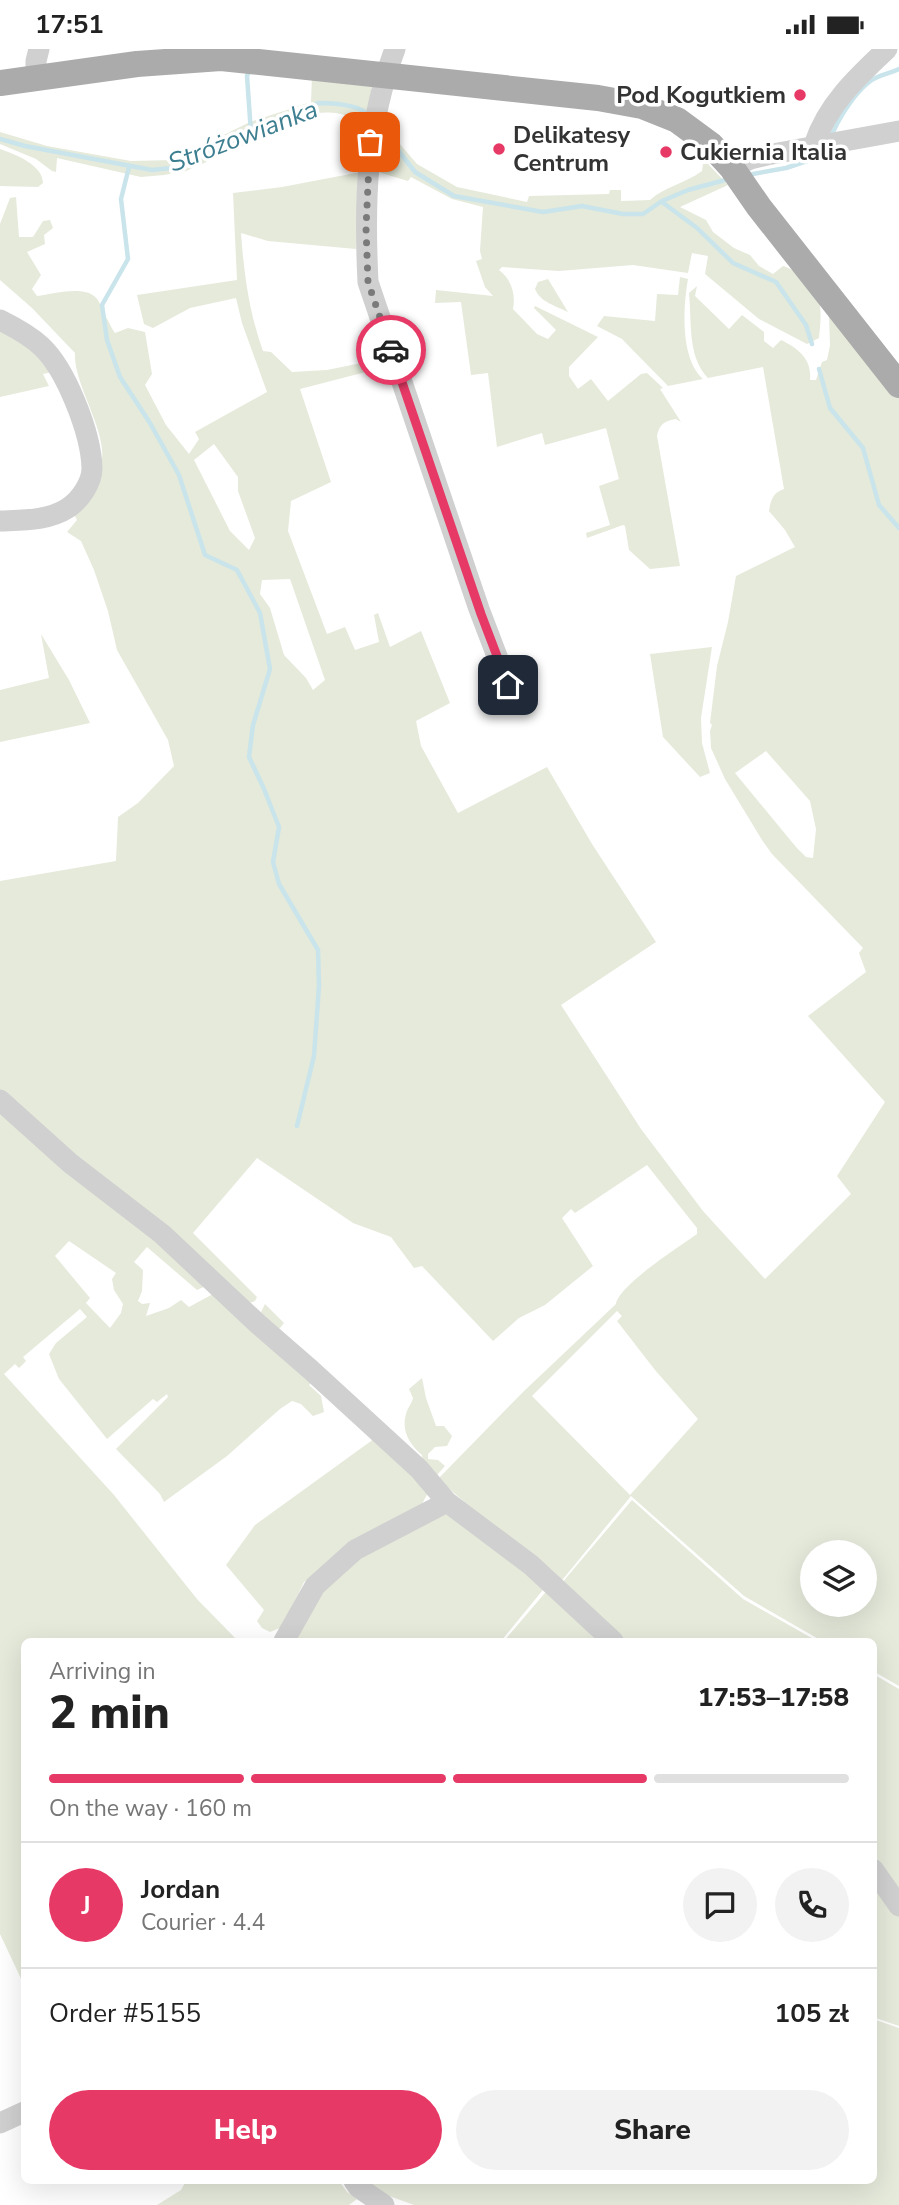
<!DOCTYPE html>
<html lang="en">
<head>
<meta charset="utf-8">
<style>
  :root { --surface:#fff; --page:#f2f2f2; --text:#222; --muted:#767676; --line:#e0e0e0; --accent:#e63966 }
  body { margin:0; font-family:"Nunito Sans",sans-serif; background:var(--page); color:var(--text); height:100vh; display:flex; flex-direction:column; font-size:26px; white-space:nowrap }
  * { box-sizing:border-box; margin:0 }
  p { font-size:23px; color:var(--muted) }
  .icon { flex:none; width:38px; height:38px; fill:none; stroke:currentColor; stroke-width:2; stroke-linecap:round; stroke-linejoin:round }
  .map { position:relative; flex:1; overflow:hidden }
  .panel { position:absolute; left:21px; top:1589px; width:856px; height:546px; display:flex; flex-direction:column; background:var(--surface); border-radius:10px; box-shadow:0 7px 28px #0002 }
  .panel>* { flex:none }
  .tools { position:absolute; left:800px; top:1491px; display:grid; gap:14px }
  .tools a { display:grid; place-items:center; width:77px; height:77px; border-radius:50%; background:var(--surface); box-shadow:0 7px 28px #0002; font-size:35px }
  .pin { position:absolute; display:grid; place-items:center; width:60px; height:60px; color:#fff; margin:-30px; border-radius:14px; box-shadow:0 4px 10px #0006 }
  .courier { position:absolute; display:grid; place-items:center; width:70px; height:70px; margin:-35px; border:5px solid #e63966; border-radius:50%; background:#fff; color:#222; box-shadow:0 2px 9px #0007 }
  .overview em { font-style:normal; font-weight:800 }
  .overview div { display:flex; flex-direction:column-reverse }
  .overview { display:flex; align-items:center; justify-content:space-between; height:119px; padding:0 28px }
  h1 { font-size:46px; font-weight:800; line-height:52px }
  .bar { display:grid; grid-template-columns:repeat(4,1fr); gap:10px 7px; align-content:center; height:84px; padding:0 28px }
  .bar i { height:9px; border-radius:5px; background:var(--line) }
  .bar .current { background:var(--accent) }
  .bar p { grid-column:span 4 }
  .line { display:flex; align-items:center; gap:18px; padding:0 28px; border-top:2px solid var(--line) }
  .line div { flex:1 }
  .round { display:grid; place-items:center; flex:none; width:74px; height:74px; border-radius:37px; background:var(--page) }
  .primary-button { display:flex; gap:14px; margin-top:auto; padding:14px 28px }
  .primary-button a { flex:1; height:80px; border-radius:42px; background:var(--accent); color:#fff; font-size:28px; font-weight:800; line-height:80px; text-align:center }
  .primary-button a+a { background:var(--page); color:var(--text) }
  .status { display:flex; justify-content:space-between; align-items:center; height:49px; padding:0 35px; background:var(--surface); direction:ltr }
  .status svg { height:19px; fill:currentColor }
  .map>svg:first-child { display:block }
  .green { fill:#e5eadb; fill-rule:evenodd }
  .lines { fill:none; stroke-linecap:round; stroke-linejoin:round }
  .stream { stroke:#c9e4eb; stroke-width:4.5 }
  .minor { stroke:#d0d0d0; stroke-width:21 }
  .major { stroke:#ababab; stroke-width:26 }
  .done { stroke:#7a7a7a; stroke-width:7; stroke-dasharray:0 12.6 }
  .route { stroke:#e63966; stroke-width:9 }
  .poi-dot { fill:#e63966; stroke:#fff; stroke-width:2.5 }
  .labels { text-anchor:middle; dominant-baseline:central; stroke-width:7; stroke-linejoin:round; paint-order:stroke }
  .poi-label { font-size:24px; font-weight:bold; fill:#333; stroke:#fff; text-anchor:start }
  .water-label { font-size:26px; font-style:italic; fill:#3d7f90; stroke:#fff }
</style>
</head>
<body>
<div class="status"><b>17:51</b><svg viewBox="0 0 49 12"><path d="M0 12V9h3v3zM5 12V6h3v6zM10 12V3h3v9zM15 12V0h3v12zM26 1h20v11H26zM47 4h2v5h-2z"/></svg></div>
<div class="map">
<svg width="899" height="2156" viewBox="0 0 899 2156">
  <rect width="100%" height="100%" fill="#fff"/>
  <path class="green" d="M 312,27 L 372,36 L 365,82 C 355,65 336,62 317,64 L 186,122 L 164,126 L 141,128 L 57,109 L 56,123 L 52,122 L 36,110 L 0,95 L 0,83 L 47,97 L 131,112 L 173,111 L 250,73 L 311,53 Z
    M 381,73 L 417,115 L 457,138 L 527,153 L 529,147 L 609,145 L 610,141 L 621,141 L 621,152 L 650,151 C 664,138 686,134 702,122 L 703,115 L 708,115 L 728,136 L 680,158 L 706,171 L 713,183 L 734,199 L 750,206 L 759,217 L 773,225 L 783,217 C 796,220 811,236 817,248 C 823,258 820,277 819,289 L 807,295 L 759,270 L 705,225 L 708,207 L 692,204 L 688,224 L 633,216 L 559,222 L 502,218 L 499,221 C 511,230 516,245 513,260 L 537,285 L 548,290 L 556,281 L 534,259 L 535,257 L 598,288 L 569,318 L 569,327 L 578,340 L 591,330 L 608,352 L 641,325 L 647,324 L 663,339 L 660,340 L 681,373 L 676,370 C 665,372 659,375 657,387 L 680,517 L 650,520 L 629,501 L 625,477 L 623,476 L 587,489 L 586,484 L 610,476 L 599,437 L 619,430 L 606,379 L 545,396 L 542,384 L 497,398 L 488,324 L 471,326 L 461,253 L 435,254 L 436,241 L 493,247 L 485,238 L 476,212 L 482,210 L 480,202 L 483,158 L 452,150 L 411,128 L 408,132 L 378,123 Z
    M 0,100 C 15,105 43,116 43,134 L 38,138 L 0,137 Z
    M 361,123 L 356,200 L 268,192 L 241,184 C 244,225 249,263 263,302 L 271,303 L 292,323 L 327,321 L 386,309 L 389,317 L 300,340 L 331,433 L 291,452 L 288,482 L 327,585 L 345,578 L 355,601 L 379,593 L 374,566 L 378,564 L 390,598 L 421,582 L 450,654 L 416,672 L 421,697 L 458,764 L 547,718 L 592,795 L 656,893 L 561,956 L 641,1080 L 703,1162 L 765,1230 L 851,1145 L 837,1127 L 885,1053 L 808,967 L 866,923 L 859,904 L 863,899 L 772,805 L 762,791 L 725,730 L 711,699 L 710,682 L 712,676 L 710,674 L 717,617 L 728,573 L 736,527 L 795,498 L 785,481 L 769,462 C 771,450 773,444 784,440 L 763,318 L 708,329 C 687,307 692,273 689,244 L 697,237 L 695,247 L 729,280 L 742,266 L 764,283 L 764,292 L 773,299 L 781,291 C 799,300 812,310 810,331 L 816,331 L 822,313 L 827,311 L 830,296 L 829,267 L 899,347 L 899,1637 L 873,1622 L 873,1592 L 822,1592 L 744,1547 L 631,1447 L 559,1535 L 438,1430 L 523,1343 L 616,1255 C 619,1236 679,1198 697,1185 L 697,1179 L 647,1116 L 575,1164 L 571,1160 L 562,1169 L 593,1217 L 545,1256 L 519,1269 L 493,1292 L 422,1217 L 414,1219 L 391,1188 L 353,1174 L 257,1109 L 193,1184 L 257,1248 L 255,1252 L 244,1256 L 208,1236 L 197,1241 L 147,1198 L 134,1213 L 143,1221 L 142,1242 L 138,1252 L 142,1255 L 150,1254 L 146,1267 L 169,1259 L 181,1251 L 189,1258 L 213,1245 L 315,1331 L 309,1336 L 321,1347 L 324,1363 L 313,1367 L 301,1355 L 292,1352 L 280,1360 L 227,1407 L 164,1453 L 160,1445 L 116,1400 L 168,1348 L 167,1345 L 157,1353 L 153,1350 L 107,1390 L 59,1330 L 49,1305 L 56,1294 L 87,1268 L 80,1260 L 23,1308 L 26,1312 L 19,1319 L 15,1315 L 4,1325 L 114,1446 L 197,1550 L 238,1592 L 24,1592 L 24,1936 L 0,1885 L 0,832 L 116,812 L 118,768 L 138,754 L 174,717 L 168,691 L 117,601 L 108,562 L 94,521 L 81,492 L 67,483 L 77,471 L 74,465 C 82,450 94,434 100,418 C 112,388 73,337 75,304 L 32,259 L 0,231 L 0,175 L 10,149 L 16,148 L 19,188 L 33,188 L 43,172 L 50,171 L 53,179 L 44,186 L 45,195 L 27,203 L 41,226 L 32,240 L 37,247 C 59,244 100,231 102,264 C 109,270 109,276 115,284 L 128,279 L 145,283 L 152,325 L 145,336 L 166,376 L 189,405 L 199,390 L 195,383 L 267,343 L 242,274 L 236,249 L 190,259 L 153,279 L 144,275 L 137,246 L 237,231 L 233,144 L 282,138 ZM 214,395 L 238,428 L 238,442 L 255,489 L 249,501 L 230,482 L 194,411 ZM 290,530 L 325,631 L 313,641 L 306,629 L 284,606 L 270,559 L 260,545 L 262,531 ZM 766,702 L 810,752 L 816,780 L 813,809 L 806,808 L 796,798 L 735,724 ZM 69,1192 L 116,1224 L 112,1230 L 114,1241 L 123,1255 L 121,1264 L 110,1279 L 86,1254 L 90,1249 L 55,1207 ZM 617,1262 L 622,1267 L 617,1272 L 655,1321 L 698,1370 L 630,1446 L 532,1347 ZM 812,1503 L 864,1503 L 864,1556 L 812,1556 Z
    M 680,228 L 688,230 C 683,258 680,310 703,330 L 668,337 L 622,290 L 597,277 L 604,267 L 655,272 L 657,245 L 678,246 Z
    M 548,230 L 568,263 C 556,257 540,253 535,240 L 538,233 Z
    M 0,280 L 33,300 L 52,323 L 43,325 L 49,337 L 0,348 Z
    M 41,585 L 69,631 L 90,674 L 0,693 L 0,641 L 49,629 Z
    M 712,598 L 701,669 L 702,694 L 710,724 L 700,728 L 663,688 L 650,605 Z
    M 265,1255 L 284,1274 L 276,1284 L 258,1269 Z
    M 422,1329 L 426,1349 L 436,1377 L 444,1377 L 452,1387 L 447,1397 L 435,1398 L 428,1405 L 428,1410 L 438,1411 L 445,1417 L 437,1426 L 423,1413 L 422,1406 C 410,1396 401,1382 406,1365 C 407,1360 412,1354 413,1349 L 409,1340 Z
    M 378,1387 L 430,1440 L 422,1455 L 395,1470 L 304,1533 L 282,1578 L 270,1583 L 262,1579 L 257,1572 L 264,1561 L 226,1516 L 255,1476 Z
    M 632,1451 L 743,1550 L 817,1592 L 623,1592 L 561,1535 Z
    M 445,1465 L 463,1470 L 547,1536 L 501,1592 L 290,1592 L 330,1529 L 378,1496 Z
    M 550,1538 L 608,1592 L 504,1592 Z
    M 873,1625 L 899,1640 L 899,1841 L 873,1805 Z
    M 873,1835 L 899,1866 L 899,1977 L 873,1968 Z
    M 873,1970 L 899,1979 L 899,2156 L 414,2156 L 381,2144 L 366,2132 L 873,2132 Z
    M 186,2132 L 339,2132 L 347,2143 L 357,2150 L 349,2156 L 157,2156 L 181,2141 Z"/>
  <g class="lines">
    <path class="stream" d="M 250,20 L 247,27 L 251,84
      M 381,79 L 415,123 L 454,147 L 543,163 L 582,157 L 623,165 L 643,165 L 662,152 L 688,141 L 729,130
      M 831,88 C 838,70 853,46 869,33 C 877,26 889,25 899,20
      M 0,90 L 25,97 L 152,121 L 171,119 L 191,111 L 318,54 C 334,54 359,55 370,67
      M 129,118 L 121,150 L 128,210 L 102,256 L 107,291 L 120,328 L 150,374 L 179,426 L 205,506 L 237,521 L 260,564 L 270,620 L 253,676 L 249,708 L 264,740 L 279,778 L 273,813 L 279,835 L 318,901 L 319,937 L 314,1007 L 297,1077
      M 747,126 L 786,119 L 822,107 L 824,103
      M 662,153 L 697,179 L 733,214 L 776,233 L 806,276 L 812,295
      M 819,320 L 830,359 L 863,399 L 879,456 L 899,479"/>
    <path class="minor" d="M 395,0 C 366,77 364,152 368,233 L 479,560 L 508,636
      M 36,29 L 36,12 L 39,0
      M 814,96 C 827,56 857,28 887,0
      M 732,119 L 750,110 L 767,106 L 899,82
      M 0,271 C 14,278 29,286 41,297 C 66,320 91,384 92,419 C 92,434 80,451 68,459 C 48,472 22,471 0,472
      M 0,1051 L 70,1114 L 162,1185 L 258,1275 L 311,1321 L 419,1420 L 447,1453 L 531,1516 L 613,1592
      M 284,1592 L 315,1537 L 355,1501 L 447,1453
      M 873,1820 L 899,1857
      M 0,2074 L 24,2063
      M 354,2132 L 358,2138 L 384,2156"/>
    <path class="major" d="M 0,34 L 137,15 L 221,9 L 598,49 L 642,57 L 677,71 L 711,96 L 732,119 L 759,158 L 899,336"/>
  </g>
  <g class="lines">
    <path class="done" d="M 370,93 L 366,179 L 368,233 L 391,301"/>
    <path class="route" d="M 391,301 L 481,565 L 508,636"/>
  </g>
  <g class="poi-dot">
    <circle cx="800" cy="46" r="7"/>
    <circle cx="499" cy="100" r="7"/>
    <circle cx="666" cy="103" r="7"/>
  </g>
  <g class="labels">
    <g class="poi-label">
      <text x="786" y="46" text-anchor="end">Pod Kogutkiem</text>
      <text x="513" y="86">Delikatesy<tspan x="513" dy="28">Centrum</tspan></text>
      <text x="680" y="103">Cukiernia Italia</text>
    </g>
    <g class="water-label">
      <text transform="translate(243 87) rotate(-21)">Stróżowianka</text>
    </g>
  </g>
</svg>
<div class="tools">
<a><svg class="icon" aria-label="layers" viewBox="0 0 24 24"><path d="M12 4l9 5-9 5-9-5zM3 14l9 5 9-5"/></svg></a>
</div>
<div class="pin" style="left:370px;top:93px;background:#ea580c"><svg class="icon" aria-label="bag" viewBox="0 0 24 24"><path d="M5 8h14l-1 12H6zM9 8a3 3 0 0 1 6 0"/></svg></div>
<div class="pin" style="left:508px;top:636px;background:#1f2937"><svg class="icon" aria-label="home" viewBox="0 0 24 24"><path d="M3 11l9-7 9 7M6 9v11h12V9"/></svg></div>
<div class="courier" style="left:391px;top:301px"><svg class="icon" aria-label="car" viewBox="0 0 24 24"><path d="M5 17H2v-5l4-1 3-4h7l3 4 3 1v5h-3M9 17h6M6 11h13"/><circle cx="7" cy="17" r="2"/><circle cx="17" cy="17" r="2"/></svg></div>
<section class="panel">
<div class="overview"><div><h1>2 min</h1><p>Arriving in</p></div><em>17:53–17:58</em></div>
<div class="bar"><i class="current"></i><i class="current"></i><i class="current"></i><i></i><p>On the way · 160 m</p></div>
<div class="line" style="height:126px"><b class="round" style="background:var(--accent);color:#fff">J</b><div><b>Jordan</b><p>Courier · 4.4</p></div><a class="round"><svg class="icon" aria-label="chat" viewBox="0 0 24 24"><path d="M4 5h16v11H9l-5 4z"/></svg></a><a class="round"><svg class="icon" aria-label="phone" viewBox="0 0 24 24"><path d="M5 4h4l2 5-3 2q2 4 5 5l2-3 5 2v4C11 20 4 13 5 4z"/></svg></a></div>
<div class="line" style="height:91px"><div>Order #5155</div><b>105 zł</b></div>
<div class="primary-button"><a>Help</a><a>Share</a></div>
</section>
</div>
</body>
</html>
